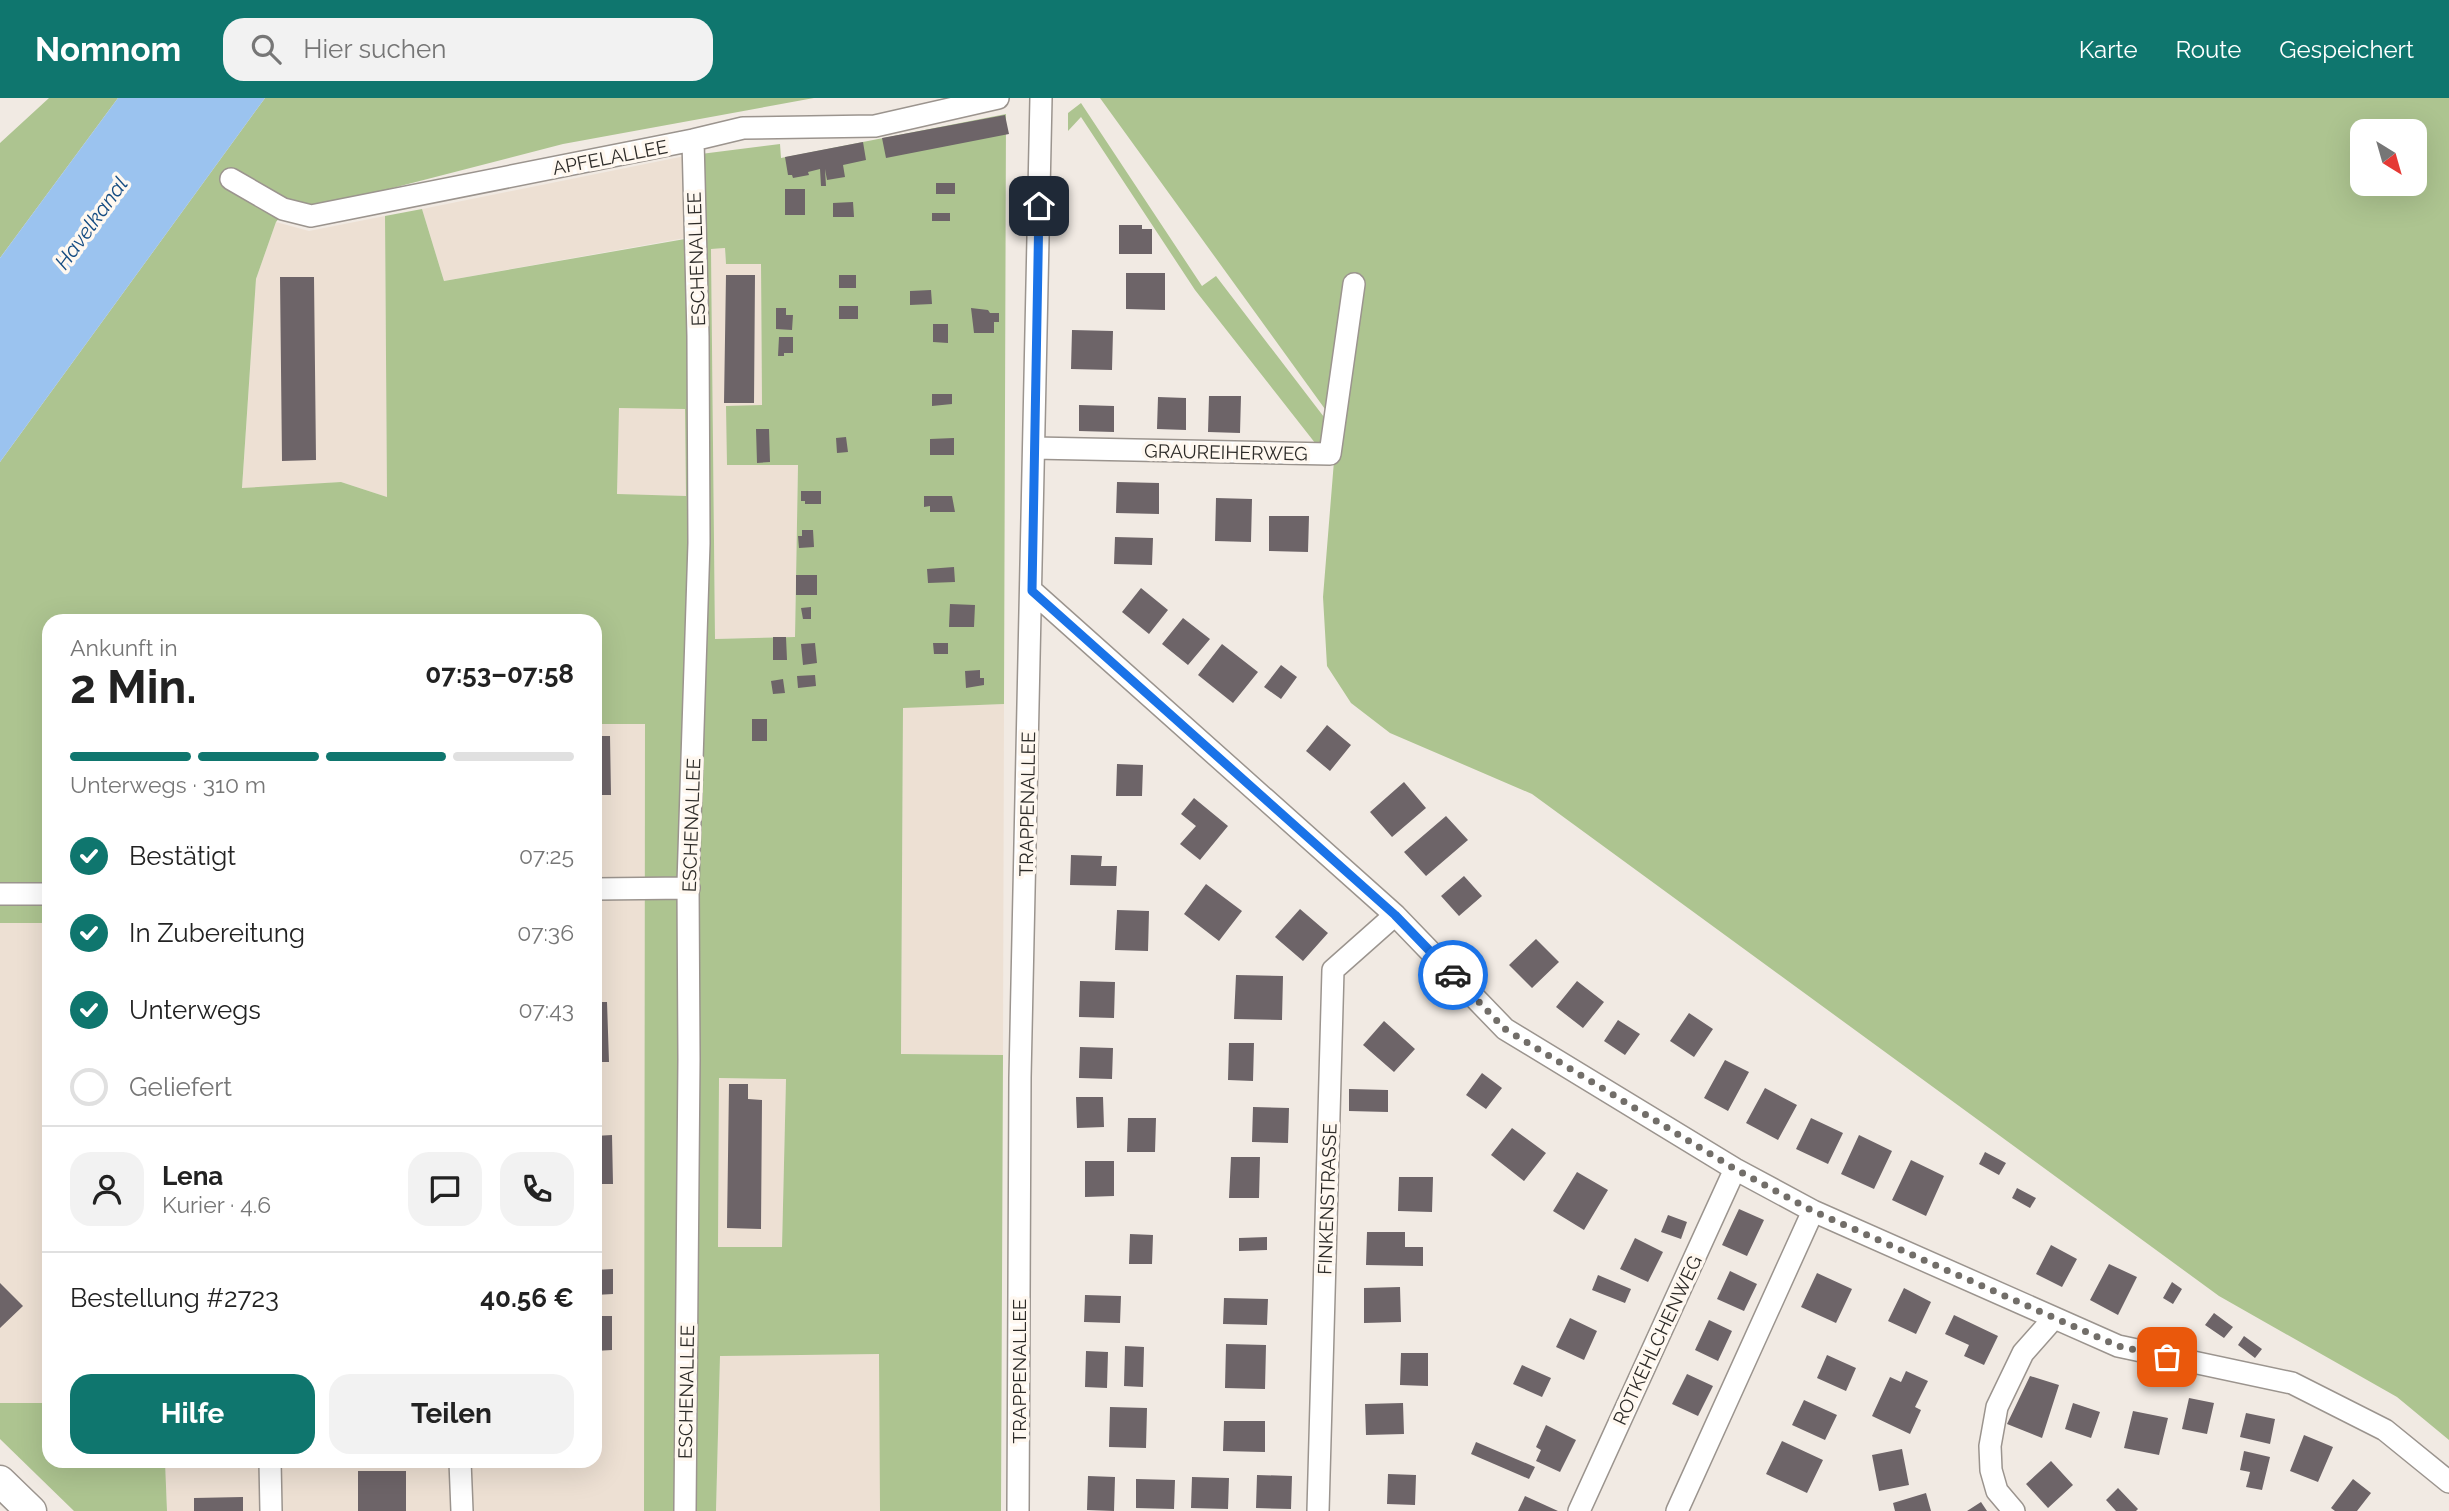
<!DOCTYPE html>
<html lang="de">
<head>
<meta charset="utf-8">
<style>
  :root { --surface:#fff; --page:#f2f2f2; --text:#222; --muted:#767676; --line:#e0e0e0; --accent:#0f766e }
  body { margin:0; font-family:Raleway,sans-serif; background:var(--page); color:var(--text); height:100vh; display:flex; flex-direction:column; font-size:26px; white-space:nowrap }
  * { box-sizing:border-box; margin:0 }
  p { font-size:23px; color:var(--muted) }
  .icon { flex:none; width:38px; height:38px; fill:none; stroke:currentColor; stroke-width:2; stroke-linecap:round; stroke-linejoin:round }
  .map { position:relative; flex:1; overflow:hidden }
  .details { position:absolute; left:42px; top:516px; width:560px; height:854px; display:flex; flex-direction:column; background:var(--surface); border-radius:21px; box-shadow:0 7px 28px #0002 }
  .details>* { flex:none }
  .needle { width:46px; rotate:143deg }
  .controls { position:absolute; left:2350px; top:21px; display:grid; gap:14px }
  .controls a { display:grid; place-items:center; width:77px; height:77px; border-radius:14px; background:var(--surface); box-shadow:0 7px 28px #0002; font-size:35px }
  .pin { position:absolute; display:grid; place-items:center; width:60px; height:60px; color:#fff; margin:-30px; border-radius:14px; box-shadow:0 4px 10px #0006 }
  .courier { position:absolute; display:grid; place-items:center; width:70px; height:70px; margin:-35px; border:5px solid #1a73e8; border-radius:50%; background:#fff; color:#222; box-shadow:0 2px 9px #0007 }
  .head em { font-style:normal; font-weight:700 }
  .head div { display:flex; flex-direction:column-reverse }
  .head { display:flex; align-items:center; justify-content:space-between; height:119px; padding:0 28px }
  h1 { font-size:46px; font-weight:700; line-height:52px }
  .bar { display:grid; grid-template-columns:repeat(4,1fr); gap:10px 7px; align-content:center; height:84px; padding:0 28px }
  .bar i { height:9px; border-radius:5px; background:var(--line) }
  .bar .selected { background:var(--accent) }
  .bar p { grid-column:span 4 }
  .line { display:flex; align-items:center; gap:18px; padding:0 28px; border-top:2px solid var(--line) }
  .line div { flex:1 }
  .round { display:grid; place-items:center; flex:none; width:74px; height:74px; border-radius:21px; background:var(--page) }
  ol { padding:0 28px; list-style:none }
  li { display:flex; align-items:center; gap:21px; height:77px }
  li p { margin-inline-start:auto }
  li .icon { padding:7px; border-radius:50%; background:var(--accent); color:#fff; stroke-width:4 }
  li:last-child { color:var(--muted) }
  li i { width:38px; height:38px; border:4px solid var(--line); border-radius:50% }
  .cta { display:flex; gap:14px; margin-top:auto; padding:14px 28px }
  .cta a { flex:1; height:80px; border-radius:21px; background:var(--accent); color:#fff; font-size:28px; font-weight:700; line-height:80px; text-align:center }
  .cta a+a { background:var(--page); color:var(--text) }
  header { display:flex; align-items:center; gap:42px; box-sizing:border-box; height:98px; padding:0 35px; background:var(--accent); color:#fff }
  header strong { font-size:33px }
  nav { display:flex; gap:38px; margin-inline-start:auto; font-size:24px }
  .search { width:490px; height:63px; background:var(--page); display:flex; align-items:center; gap:18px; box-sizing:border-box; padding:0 24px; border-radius:21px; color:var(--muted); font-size:26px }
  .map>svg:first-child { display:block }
  .built { fill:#ede0d3 }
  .green { fill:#adc490; fill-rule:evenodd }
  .water { fill:#9bc3ef }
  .building { fill:#6d6468 }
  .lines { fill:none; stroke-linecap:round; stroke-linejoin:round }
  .street-casing { stroke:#9b948e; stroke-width:24 }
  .secondary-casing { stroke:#9b948e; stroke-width:33 }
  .street { stroke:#fff; stroke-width:21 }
  .secondary { stroke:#fff; stroke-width:30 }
  .done { stroke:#726e69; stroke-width:7; stroke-dasharray:0 12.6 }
  .route { stroke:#1a73e8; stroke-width:9 }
  .labels { text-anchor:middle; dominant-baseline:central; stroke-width:7; stroke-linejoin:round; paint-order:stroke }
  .street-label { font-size:19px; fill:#2d2b28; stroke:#fff8f0 }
  .water-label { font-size:21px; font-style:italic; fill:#154c82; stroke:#fff8f0 }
</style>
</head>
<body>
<header>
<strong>Nomnom</strong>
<div class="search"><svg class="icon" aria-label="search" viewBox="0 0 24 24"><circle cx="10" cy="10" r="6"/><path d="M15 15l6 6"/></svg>Hier suchen</div>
<nav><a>Karte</a><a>Route</a><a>Gespeichert</a></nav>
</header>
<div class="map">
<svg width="2449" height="1413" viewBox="0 0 2449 1413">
  <rect width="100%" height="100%" fill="#f1eae3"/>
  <path class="built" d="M 685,58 L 685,140 L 444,183 L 422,111 Z
    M 385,118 L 387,399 L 341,384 L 242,391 L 256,181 L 276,124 L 309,133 Z
    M 725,150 L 726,166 L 761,166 L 762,308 L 727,367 L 798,367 L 795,539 L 715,541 L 711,151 Z
    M 618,309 L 685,310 L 686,398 L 617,397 Z
    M 1004,606 L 1003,957 L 901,956 L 903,609 Z
    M 645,625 L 644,1413 L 167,1413 L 165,1363 L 595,1363 L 595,626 Z
    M 0,825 L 49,825 L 49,1305 L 0,1305 Z
    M 719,980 L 786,981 L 782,1149 L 718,1150 Z
    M 880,1256 L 880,1413 L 716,1413 L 720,1257 Z"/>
  <path class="green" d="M 49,0 L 118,0 L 0,160 L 0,45 Z
    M 265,0 L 814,0 L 563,46 L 315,110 L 293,103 L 276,124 L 256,181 L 242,390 L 341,384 L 387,399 L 385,118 L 422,111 L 444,183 L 685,141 L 685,58 L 780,46 L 781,60 L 1006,16 L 1004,606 L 903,610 L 901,956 L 1003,957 L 1001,1413 L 880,1413 L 879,1256 L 720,1258 L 716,1413 L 644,1413 L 645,626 L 595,626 L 595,523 L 49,523 L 49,825 L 0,825 L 0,364 ZM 725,150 L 726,166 L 761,166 L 762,307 L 726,308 L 727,367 L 798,367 L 795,539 L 715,541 L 711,151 ZM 619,310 L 685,311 L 686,398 L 617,396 ZM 719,980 L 786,981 L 782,1149 L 718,1149 Z
    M 1100,0 L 2449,0 L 2449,1342 L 2397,1299 L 2219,1198 L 1532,696 L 1390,635 L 1351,605 L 1327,568 L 1323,499 L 1337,326 L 1362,177 L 1351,175 L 1330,318 ZM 2362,33 L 2415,33 L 2415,86 L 2362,86 Z
    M 1081,5 L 1202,188 L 1216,178 L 1327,323 L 1319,350 L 1195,192 L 1081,19 L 1068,33 L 1068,15 Z
    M 0,1305 L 49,1305 L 49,1363 L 165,1363 L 167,1413 L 74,1413 L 0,1341 Z"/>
  <path class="water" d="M 118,0 L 265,0 L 0,364 L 0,160 Z"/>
  <path class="building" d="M 1005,17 L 1009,36 L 886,60 L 882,40 Z
    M 863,44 L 866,62 L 843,67 L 845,79 L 827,82 L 825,71 L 826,88 L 821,88 L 820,71 L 808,74 L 809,77 L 793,80 L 792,77 L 788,77 L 785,59 Z
    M 936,85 L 955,85 L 955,96 L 936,96 Z
    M 785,91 L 805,91 L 805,117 L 785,117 Z
    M 853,104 L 854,119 L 833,119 L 833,105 Z
    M 932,115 L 950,115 L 950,123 L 932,123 Z
    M 1119,127 L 1142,127 L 1142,131 L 1152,131 L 1152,156 L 1119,156 Z
    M 1126,175 L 1165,175 L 1165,212 L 1126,211 Z
    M 726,177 L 755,177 L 754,305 L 724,305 Z
    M 839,177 L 856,177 L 856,190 L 839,190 Z
    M 280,179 L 314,179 L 316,362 L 282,363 Z
    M 931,192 L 932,206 L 910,207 L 910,193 Z
    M 839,208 L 858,208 L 858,221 L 839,221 Z
    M 776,210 L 786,210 L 786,217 L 793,217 L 792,232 L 776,231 Z
    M 971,210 L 988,212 L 990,215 L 999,215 L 999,224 L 994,224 L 994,235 L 974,235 Z
    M 933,226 L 948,226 L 948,245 L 933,244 Z
    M 1072,232 L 1113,233 L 1112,272 L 1071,271 Z
    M 779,239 L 793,239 L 793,255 L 784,255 L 784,258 L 778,258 Z
    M 932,296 L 952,296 L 952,306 L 932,308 Z
    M 1209,298 L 1241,298 L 1240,335 L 1208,334 Z
    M 1158,299 L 1186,300 L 1186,332 L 1157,331 Z
    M 1079,307 L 1114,308 L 1114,334 L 1079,333 Z
    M 756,331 L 769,331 L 770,364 L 757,365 Z
    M 846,339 L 848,354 L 837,355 L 836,340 Z
    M 954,340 L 954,357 L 930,357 L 930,341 Z
    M 1117,384 L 1159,385 L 1159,416 L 1116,415 Z
    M 801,393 L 821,393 L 821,406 L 805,406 L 805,403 L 801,403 Z
    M 924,398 L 952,398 L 955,414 L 930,414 L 930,408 L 924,409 Z
    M 1216,400 L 1252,401 L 1251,444 L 1215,443 Z
    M 1269,418 L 1309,418 L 1308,454 L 1269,453 Z
    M 802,432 L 813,432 L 814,449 L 799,450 L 798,438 L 802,438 Z
    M 1115,439 L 1153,440 L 1152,467 L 1114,466 Z
    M 954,469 L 955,484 L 928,485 L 927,471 Z
    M 796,477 L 817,477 L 817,497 L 796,497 Z
    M 1141,490 L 1168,512 L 1149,536 L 1122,514 Z
    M 950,506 L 975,507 L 974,529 L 949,529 Z
    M 811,509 L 811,521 L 803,521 L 801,510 Z
    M 1183,520 L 1210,541 L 1188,567 L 1162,546 Z
    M 773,539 L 786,539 L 787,562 L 773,562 Z
    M 815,545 L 817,565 L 803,567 L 801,546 Z
    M 933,545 L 948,545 L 948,556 L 934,556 Z
    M 1222,546 L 1258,574 L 1233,605 L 1198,577 Z
    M 1281,567 L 1297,579 L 1281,601 L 1264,589 Z
    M 980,572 L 980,580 L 984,580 L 984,587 L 966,590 L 965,573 Z
    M 815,577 L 816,588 L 798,590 L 797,578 Z
    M 783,581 L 785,595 L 773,596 L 771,583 Z
    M 752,621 L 767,621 L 767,643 L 752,643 Z
    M 1327,627 L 1351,647 L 1330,673 L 1306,653 Z
    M 595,638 L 610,638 L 611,697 L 595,697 Z
    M 1117,666 L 1143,667 L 1142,698 L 1116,698 Z
    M 1404,684 L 1426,710 L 1392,739 L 1370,714 Z
    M 1194,700 L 1228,728 L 1200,762 L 1180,746 L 1196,728 L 1181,716 Z
    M 1446,718 L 1468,742 L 1426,778 L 1404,754 Z
    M 1071,757 L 1102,758 L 1101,768 L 1117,768 L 1116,788 L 1070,787 Z
    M 1464,778 L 1482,798 L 1459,818 L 1441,798 Z
    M 1206,786 L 1242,813 L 1219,843 L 1184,816 Z
    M 1300,811 L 1328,835 L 1303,863 L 1275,839 Z
    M 1117,812 L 1149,813 L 1148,853 L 1115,852 Z
    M 1536,841 L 1559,864 L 1532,890 L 1509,867 Z
    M 1236,877 L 1283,878 L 1282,922 L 1234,921 Z
    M 1080,883 L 1115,884 L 1114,920 L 1079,919 Z
    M 1577,883 L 1604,904 L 1583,930 L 1556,909 Z
    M 595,904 L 607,904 L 609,964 L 595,964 Z
    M 1689,915 L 1713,931 L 1694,959 L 1670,943 Z
    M 1618,922 L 1640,936 L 1625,957 L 1604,943 Z
    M 1384,923 L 1415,951 L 1394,974 L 1363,947 Z
    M 1229,945 L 1254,945 L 1253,983 L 1228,982 Z
    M 1080,949 L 1113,950 L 1112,981 L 1079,980 Z
    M 1725,962 L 1749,974 L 1728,1013 L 1704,1000 Z
    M 1482,975 L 1502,990 L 1486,1011 L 1466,997 Z
    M 729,986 L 748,986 L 748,1001 L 762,1002 L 761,1131 L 727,1130 Z
    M 1765,990 L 1797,1007 L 1778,1042 L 1746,1025 Z
    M 1349,991 L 1388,992 L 1388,1014 L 1349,1013 Z
    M 1076,999 L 1103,999 L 1104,1029 L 1077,1030 Z
    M 1253,1009 L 1289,1010 L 1288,1045 L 1252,1044 Z
    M 1128,1020 L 1156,1020 L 1155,1054 L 1127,1054 Z
    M 1811,1020 L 1843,1035 L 1828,1066 L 1796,1051 Z
    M 1512,1030 L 1546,1055 L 1524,1083 L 1491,1057 Z
    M 612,1037 L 613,1086 L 595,1086 L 595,1038 Z
    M 1859,1037 L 1892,1053 L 1874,1091 L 1841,1076 Z
    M 1985,1054 L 2006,1065 L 1999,1077 L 1979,1066 Z
    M 1231,1059 L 1260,1059 L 1259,1100 L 1229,1100 Z
    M 1911,1062 L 1944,1078 L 1926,1118 L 1892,1102 Z
    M 1085,1063 L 1114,1063 L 1114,1098 L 1085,1099 Z
    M 1577,1074 L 1608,1092 L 1584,1132 L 1553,1113 Z
    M 1399,1079 L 1433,1079 L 1432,1114 L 1398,1113 Z
    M 2017,1090 L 2036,1100 L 2030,1110 L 2012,1100 Z
    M 1739,1111 L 1764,1122 L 1747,1158 L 1722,1147 Z
    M 1668,1117 L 1687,1124 L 1681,1141 L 1661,1134 Z
    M 1367,1134 L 1405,1134 L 1405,1149 L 1423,1149 L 1423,1168 L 1366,1167 Z
    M 1130,1136 L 1153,1137 L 1152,1166 L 1129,1166 Z
    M 1267,1139 L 1267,1152 L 1239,1153 L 1239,1140 Z
    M 1635,1140 L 1663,1154 L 1648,1184 L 1620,1171 Z
    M 2051,1147 L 2077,1161 L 2062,1189 L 2036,1176 Z
    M 2109,1166 L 2137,1179 L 2118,1217 L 2090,1202 Z
    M 613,1171 L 613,1196 L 595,1197 L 595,1172 Z
    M 1730,1173 L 1757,1186 L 1744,1213 L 1717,1201 Z
    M 1817,1175 L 1852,1191 L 1836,1225 L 1801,1209 Z
    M 1598,1177 L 1631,1191 L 1625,1205 L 1592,1192 Z
    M 2172,1184 L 2182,1191 L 2173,1206 L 2163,1200 Z
    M 0,1185 L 23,1208 L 0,1230 Z
    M 1400,1189 L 1401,1224 L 1364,1225 L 1364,1190 Z
    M 1904,1190 L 1931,1204 L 1916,1236 L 1888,1223 Z
    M 1085,1197 L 1121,1198 L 1120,1225 L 1084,1224 Z
    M 1224,1200 L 1268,1201 L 1267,1227 L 1223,1226 Z
    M 2214,1215 L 2233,1229 L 2224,1240 L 2205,1227 Z
    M 1954,1217 L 1998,1238 L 1984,1267 L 1964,1258 L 1969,1247 L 1945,1236 Z
    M 595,1218 L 612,1218 L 612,1252 L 595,1253 Z
    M 1570,1220 L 1597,1233 L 1584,1262 L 1556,1249 Z
    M 1709,1222 L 1732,1233 L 1718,1263 L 1695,1252 Z
    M 2244,1238 L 2262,1251 L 2255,1260 L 2238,1247 Z
    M 1226,1246 L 1266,1247 L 1265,1291 L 1225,1290 Z
    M 1125,1248 L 1144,1249 L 1143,1289 L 1124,1288 Z
    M 1086,1253 L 1108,1254 L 1107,1290 L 1085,1289 Z
    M 1401,1255 L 1428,1255 L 1428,1288 L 1400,1287 Z
    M 1827,1257 L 1856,1270 L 1846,1293 L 1817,1280 Z
    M 1522,1267 L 1551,1280 L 1542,1299 L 1513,1286 Z
    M 1906,1273 L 1928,1283 L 1915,1309 L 1921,1312 L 1910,1336 L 1872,1318 L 1890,1279 L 1901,1284 Z
    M 1687,1276 L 1713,1288 L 1698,1318 L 1672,1306 Z
    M 2030,1278 L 2059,1287 L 2042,1340 L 2007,1326 Z
    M 2189,1300 L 2214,1305 L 2207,1336 L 2182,1331 Z
    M 1804,1302 L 1837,1317 L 1825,1342 L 1792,1327 Z
    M 1403,1305 L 1404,1336 L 1366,1337 L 1365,1306 Z
    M 2073,1305 L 2100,1314 L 2091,1340 L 2065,1331 Z
    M 1110,1309 L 1147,1310 L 1146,1350 L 1109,1349 Z
    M 2133,1313 L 2168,1320 L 2159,1357 L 2124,1350 Z
    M 2246,1315 L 2275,1321 L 2270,1346 L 2240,1339 Z
    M 1224,1323 L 1265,1323 L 1265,1354 L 1223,1353 Z
    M 1546,1327 L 1576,1342 L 1560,1374 L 1536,1363 L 1541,1352 L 1536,1349 Z
    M 2304,1337 L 2333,1349 L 2318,1384 L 2290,1373 Z
    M 1782,1343 L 1823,1362 L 1807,1395 L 1766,1376 Z
    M 1476,1344 L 1535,1369 L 1529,1381 L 1471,1356 Z
    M 1902,1351 L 1909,1387 L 1879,1393 L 1872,1357 Z
    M 2244,1353 L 2270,1359 L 2262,1392 L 2246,1389 L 2250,1374 L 2240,1372 Z
    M 179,1363 L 200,1363 L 200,1369 L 179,1369 Z
    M 2051,1363 L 2073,1387 L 2048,1410 L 2026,1386 Z
    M 358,1373 L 406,1373 L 406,1413 L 358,1413 Z
    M 1388,1376 L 1416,1377 L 1415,1407 L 1387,1406 Z
    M 1257,1377 L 1292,1378 L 1291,1411 L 1256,1410 Z
    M 1088,1378 L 1115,1379 L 1114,1413 L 1087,1412 Z
    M 1192,1379 L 1229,1380 L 1228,1411 L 1191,1410 Z
    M 1136,1381 L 1175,1382 L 1174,1411 L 1136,1410 Z
    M 2353,1381 L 2371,1395 L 2357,1413 L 2335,1413 L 2331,1410 Z
    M 2118,1390 L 2138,1411 L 2136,1413 L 2116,1413 L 2106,1402 Z
    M 1926,1395 L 1931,1413 L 1895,1413 L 1893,1405 Z
    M 1525,1398 L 1558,1413 L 1518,1413 Z
    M 243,1399 L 243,1413 L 194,1413 L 194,1400 Z
    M 1981,1404 L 1987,1413 L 1967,1413 Z"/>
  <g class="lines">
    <g class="street-casing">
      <path id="street" d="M 231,81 L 283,111 L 311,118 L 693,42 L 743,30 L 875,28 L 998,0
        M 1034,350 L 1330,356 L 1354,186
        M 1032,493 L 1395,817 L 1505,931 L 1735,1071 L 1813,1113 L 2118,1248 L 2292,1285 L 2385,1332 L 2449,1384
        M 595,791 L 689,790
        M 0,796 L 49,796
        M 270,1363 L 271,1413
        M 460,1363 L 462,1413
        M 685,1413 L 689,961 L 688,785 L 699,445 L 698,238 L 693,42
        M 1018,1413 L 1020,980 L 1041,0
        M 1318,1413 L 1333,872 L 1395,817
        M 1579,1413 L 1735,1071
        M 1677,1413 L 1813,1113
        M 2014,1413 L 1997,1393 L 1991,1372 L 1990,1348 L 1997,1309 L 2023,1255 L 2053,1221"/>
    </g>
    <g class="secondary-casing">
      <path id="secondary" d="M 0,1383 L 31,1413"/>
    </g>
    <use href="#street" class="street"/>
    <use href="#secondary" class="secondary"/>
  </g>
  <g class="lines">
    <path class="done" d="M 1453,877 L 1505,931 L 1735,1071 L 1813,1113 L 2118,1248 L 2167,1259"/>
    <path class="route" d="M 1039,108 L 1032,493 L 1395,817 L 1453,877"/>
  </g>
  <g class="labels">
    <g class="street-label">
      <text transform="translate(610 59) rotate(-11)">APFELALLEE</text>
      <text transform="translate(696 161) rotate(-92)">ESCHENALLEE</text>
      <text transform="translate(1226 354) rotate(1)">GRAUREIHERWEG</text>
      <text transform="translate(1027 706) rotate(-89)">TRAPPENALLEE</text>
      <text transform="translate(691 727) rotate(-88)">ESCHENALLEE</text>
      <text transform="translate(1327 1101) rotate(-88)">FINKENSTRASSE</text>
      <text transform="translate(1657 1242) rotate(-65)">ROTKEHLCHENWEG</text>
      <text transform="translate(1019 1273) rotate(-90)">TRAPPENALLEE</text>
      <text transform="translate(686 1294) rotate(-89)">ESCHENALLEE</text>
    </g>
    <g class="water-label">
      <text transform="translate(91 125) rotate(-54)">Havelkanal</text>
    </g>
  </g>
</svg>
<div class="controls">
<a><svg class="needle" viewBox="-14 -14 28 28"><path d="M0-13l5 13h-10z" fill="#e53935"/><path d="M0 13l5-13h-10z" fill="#767676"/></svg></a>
</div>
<div class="pin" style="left:2167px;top:1259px;background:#ea580c"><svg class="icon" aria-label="bag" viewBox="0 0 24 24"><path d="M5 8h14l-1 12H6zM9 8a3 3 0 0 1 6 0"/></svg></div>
<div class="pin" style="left:1039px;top:108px;background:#1f2937"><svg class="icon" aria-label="home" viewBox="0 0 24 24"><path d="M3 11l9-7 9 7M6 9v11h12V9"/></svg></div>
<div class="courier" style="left:1453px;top:877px"><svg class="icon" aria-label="car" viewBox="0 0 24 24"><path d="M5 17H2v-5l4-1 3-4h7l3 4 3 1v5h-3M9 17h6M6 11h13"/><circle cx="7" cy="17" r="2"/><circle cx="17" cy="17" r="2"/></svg></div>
<section class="details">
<div class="head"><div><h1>2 Min.</h1><p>Ankunft in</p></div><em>07:53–07:58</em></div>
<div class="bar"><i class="selected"></i><i class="selected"></i><i class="selected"></i><i></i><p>Unterwegs · 310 m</p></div>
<ol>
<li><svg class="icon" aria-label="check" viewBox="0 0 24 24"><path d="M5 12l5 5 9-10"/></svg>Bestätigt<p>07:25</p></li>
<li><svg class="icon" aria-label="check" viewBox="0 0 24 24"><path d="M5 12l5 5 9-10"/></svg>In Zubereitung<p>07:36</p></li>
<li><svg class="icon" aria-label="check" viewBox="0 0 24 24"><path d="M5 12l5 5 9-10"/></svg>Unterwegs<p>07:43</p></li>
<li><i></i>Geliefert</li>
</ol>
<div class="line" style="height:126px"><a class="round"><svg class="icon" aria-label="person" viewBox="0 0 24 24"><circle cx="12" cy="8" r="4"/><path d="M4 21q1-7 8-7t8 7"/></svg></a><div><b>Lena</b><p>Kurier · 4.6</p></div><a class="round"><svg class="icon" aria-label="chat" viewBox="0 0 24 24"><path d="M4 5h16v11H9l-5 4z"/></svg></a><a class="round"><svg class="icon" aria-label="phone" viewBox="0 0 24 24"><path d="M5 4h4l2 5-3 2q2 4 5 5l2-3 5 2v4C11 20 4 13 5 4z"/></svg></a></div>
<div class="line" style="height:91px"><div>Bestellung #2723</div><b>40.56 €</b></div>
<div class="cta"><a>Hilfe</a><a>Teilen</a></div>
</section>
</div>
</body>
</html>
